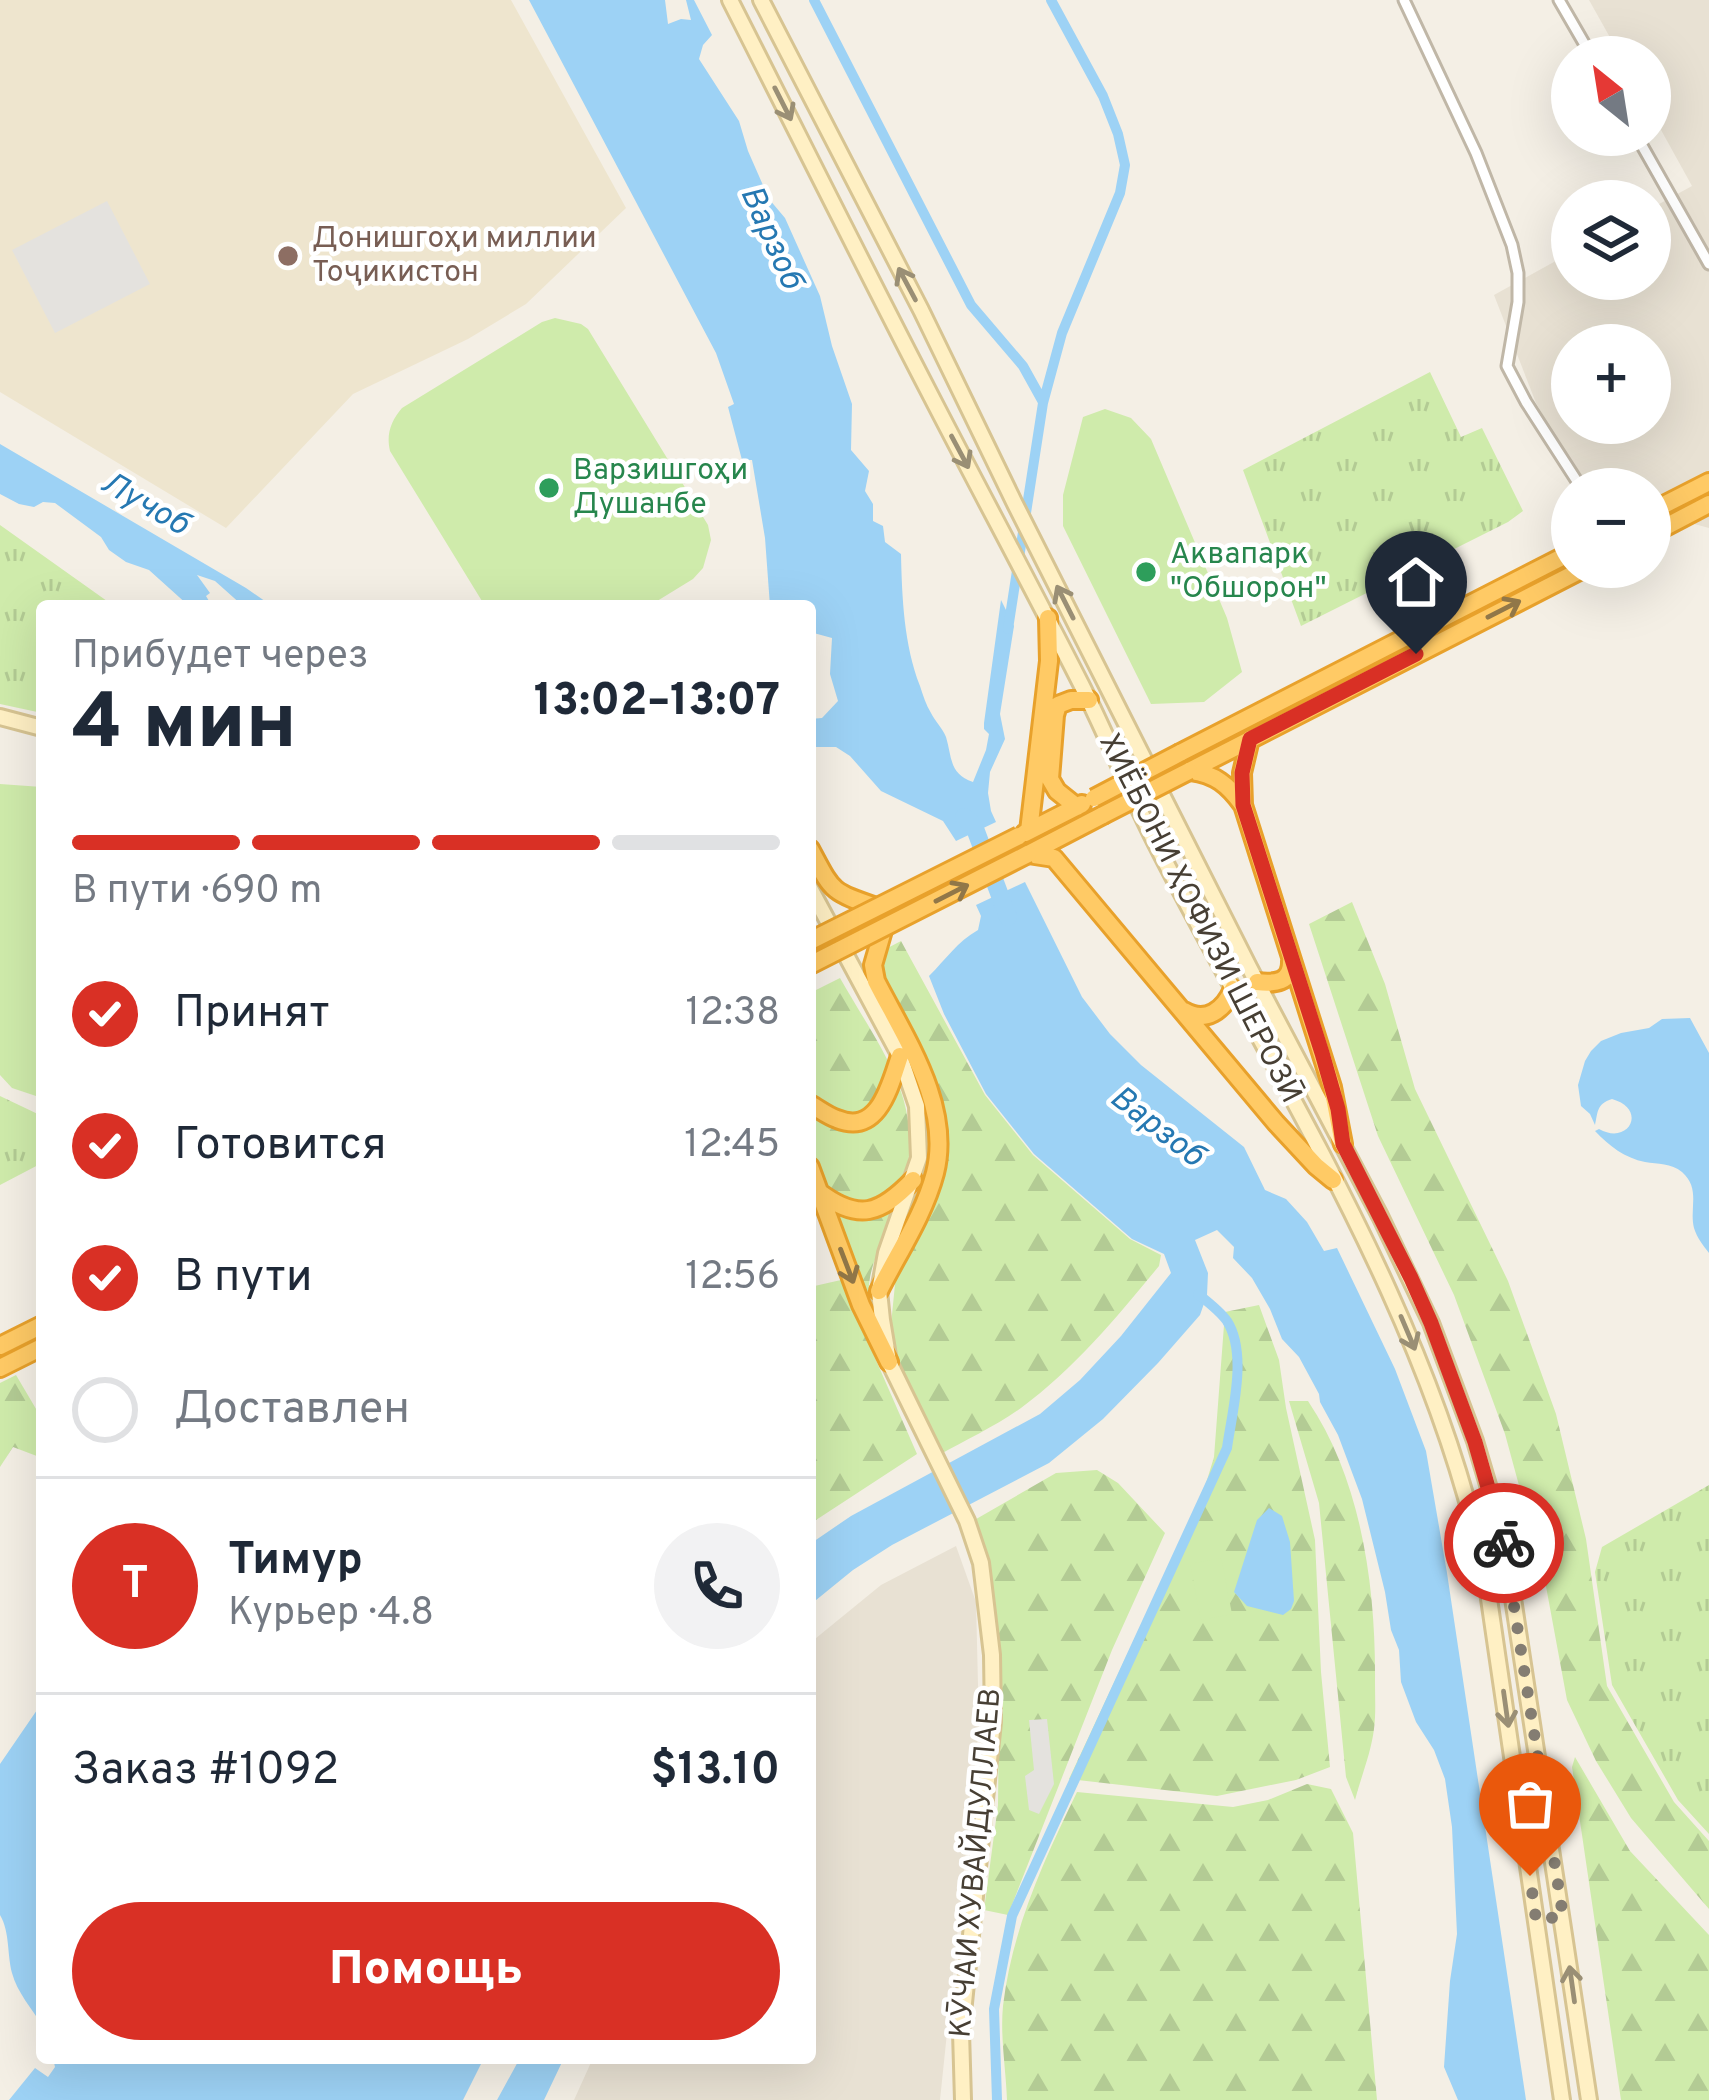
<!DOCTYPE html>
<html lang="ru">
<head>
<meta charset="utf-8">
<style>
  :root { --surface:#fff; --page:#f2f2f3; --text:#1f2937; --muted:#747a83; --line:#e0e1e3; --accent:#d93025 }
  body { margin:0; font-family:Overpass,sans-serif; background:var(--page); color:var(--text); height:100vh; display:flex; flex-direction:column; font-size:45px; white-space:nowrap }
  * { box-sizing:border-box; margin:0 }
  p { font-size:39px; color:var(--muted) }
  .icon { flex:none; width:66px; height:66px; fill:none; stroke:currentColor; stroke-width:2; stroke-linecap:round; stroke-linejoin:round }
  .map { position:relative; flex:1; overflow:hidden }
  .details { position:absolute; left:36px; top:600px; width:780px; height:1464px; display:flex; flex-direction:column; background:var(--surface); border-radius:12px; box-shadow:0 12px 48px #0002 }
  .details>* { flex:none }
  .needle { width:78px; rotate:330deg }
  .buttons { position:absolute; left:1551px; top:36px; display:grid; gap:24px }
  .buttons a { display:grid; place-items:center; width:120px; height:120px; border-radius:50%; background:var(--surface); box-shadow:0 12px 48px #0002; font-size:60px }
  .pin { position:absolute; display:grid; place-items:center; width:102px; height:102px; color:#fff; margin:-123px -51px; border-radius:50% 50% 50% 0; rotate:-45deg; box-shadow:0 0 12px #0007 }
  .pin .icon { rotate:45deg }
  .courier { position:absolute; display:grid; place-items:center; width:120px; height:120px; margin:-60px; border:9px solid #d93025; border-radius:50%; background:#fff; color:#222; box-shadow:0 3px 15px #0007 }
  .headline em { font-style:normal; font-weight:800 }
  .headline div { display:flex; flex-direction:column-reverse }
  .headline { display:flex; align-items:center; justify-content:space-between; height:204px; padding:0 36px }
  h1 { font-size:78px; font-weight:800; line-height:90px }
  .bar { display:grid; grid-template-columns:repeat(4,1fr); gap:18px 12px; align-content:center; height:144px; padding:0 36px }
  .bar i { height:15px; border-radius:9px; background:var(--line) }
  .bar .current { background:var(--accent) }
  .bar p { grid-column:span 4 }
  .line { display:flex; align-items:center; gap:30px; padding:0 36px; border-top:3px solid var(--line) }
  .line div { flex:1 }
  .round { display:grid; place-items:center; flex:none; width:126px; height:126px; border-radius:63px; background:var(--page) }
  ol { padding:0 36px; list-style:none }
  li { display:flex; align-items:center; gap:36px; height:132px }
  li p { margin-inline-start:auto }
  li .icon { padding:12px; border-radius:50%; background:var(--accent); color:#fff; stroke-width:4 }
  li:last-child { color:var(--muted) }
  li i { width:66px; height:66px; border:6px solid var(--line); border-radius:50% }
  .cta { display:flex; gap:24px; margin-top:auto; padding:24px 36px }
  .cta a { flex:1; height:138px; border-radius:72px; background:var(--accent); color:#fff; font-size:48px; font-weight:800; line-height:138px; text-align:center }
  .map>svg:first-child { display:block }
  .residential { fill:#e8e1d3; fill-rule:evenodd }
  .education { fill:#eee5ce }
  .grass { fill:url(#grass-tufts) }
  .forest { fill:url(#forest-firs) }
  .pitch { fill:#cfebab }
  .parking { fill:#e4e2de }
  .water { fill:#9dd2f5 }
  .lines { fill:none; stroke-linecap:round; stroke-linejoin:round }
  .canal { stroke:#9dd2f5; stroke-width:10 }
  .river { stroke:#9dd2f5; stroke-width:18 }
  .street-casing { stroke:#c0b7a7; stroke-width:15 }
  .secondary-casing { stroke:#d7c492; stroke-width:20 }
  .highway-casing { stroke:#e8a12b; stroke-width:22 }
  .street { stroke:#fff; stroke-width:9 }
  .secondary { stroke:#fff0c4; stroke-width:14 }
  .highway { stroke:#ffca65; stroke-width:16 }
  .highway-bridge-casing { stroke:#e8a12b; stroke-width:22; stroke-linecap:butt }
  .highway-bridge { stroke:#ffca65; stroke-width:16 }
  .oneway { stroke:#9a8f75 }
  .oneway2 { stroke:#917748 }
  .done { stroke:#847d72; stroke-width:12; stroke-dasharray:0 21.6 }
  .route { stroke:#d93025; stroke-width:15 }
  .education-dot { fill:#8d6e63; stroke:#fff; stroke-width:4.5 }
  .leisure-dot { fill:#2e9e5b; stroke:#fff; stroke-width:4.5 }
  .labels { text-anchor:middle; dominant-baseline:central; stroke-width:9; stroke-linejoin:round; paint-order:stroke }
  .education-label { font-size:30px; fill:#785e54; stroke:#fff; text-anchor:start }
  .leisure-label { font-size:30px; fill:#27864d; stroke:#fff; text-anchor:start }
  .street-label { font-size:30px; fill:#473f34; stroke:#fff }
  .water-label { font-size:33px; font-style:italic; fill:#2578b2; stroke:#fff }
</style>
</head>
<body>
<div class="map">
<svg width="1709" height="2100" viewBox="0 0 1709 2100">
  <defs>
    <pattern id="grass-tufts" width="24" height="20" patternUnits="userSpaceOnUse" patternTransform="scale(3)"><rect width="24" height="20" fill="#cfebab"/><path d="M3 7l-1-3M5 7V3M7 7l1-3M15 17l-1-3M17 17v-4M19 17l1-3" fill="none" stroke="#b3cb94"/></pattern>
    <pattern id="forest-firs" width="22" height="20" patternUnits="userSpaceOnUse" patternTransform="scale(3)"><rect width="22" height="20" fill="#cfebab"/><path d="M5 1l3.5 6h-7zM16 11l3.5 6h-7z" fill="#b3cb94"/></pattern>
  </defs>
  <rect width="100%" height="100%" fill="#f4efe5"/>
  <path class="residential" d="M 1589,0 L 1709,0 L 1709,528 L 1650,512 L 1650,489 L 1586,489 L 1536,403 L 1494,295 L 1572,252 L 1572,279 L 1650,279 L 1650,209 L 1692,186 L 1650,110 L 1650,57 L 1621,57 ZM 1572,345 L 1650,345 L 1650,423 L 1572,423 Z
    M 956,1546 L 976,1602 L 979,1726 L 940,2100 L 574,2100 L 593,2058 L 810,2058 L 810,1643 L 881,1585 Z"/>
  <path class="education" d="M 0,0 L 511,0 L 626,208 L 526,304 L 468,339 L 353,394 L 226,528 L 0,392 Z"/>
  <path class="grass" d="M 1430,372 L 1461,437 L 1482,428 L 1523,511 L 1508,522 L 1301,626 L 1243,470 Z
    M 0,525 L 114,606 L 42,606 L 42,713 L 0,704 Z
    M 0,1096 L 42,1116 L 42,1163 L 0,1185 Z
    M 1709,1485 L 1709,1834 L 1678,1800 L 1612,1685 L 1595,1572 L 1602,1547 Z"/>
  <path class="forest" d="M 1352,902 L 1385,984 L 1415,1089 L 1508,1281 L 1556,1414 L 1586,1539 L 1607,1686 L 1674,1802 L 1709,1841 L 1709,1909 L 1631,1818 L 1596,1761 L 1567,1700 L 1545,1581 L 1505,1434 L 1454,1295 L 1378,1136 L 1309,924 Z
    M 901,941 L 985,1095 L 1033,1155 L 1130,1239 L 1161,1255 L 1159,1266 C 1117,1317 1075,1368 1021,1408 C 996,1426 966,1440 939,1455 L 889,1345 L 896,1274 L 921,1211 L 936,1115 L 878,981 L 876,954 Z
    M 840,978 C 888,1062 934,1112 895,1212 C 881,1251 865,1265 869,1310 L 810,1161 L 810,993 Z
    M 841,1280 L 917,1454 L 816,1520 L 810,1519 L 810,1287 Z
    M 1259,1305 L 1279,1360 L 1286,1408 L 1315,1540 L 1321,1672 L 1330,1767 L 1296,1780 L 1217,1796 L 1069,1779 L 1204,1490 L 1214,1457 L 1225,1312 Z
    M 16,1375 L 42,1419 L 42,1458 L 13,1447 L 0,1467 L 0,1383 Z
    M 1289,1401 L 1308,1401 C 1362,1481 1376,1589 1375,1683 C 1375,1698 1376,1714 1374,1729 C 1371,1753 1361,1777 1355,1800 L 1346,1777 L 1319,1503 Z
    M 1097,1470 L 1118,1483 L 1165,1533 L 1112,1650 L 1008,1915 L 984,1910 L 998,1805 L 999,1713 L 971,1522 L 1056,1473 Z
    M 1575,1757 L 1630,1851 L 1709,1935 L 1709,2100 L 1621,2100 L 1572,1767 Z
    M 1307,1784 L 1331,1789 L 1353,1833 L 1377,2100 L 1007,2100 C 1006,2070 1000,2036 1003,2006 C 1012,1929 1044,1860 1077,1792 L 1233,1807 L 1268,1800 Z"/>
  <path class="pitch" d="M 555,318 L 581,324 L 588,329 L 708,525 L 711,540 L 703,568 L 693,579 L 649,606 L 485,606 L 390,451 C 386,434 391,421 402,408 L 542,322 Z
    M 1105,409 L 1131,418 L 1151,439 L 1227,618 L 1242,672 L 1204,702 L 1151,704 L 1063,526 L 1063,495 L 1083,417 Z
    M 0,784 L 42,787 L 42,1098 L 12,1088 L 0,1075 Z
    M 1221,1558 L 1232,1614 L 1201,1620 L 1190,1564 Z"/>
  <path class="parking" d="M 107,201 L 150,284 L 55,333 L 12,250 Z
    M 1047,1719 L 1054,1784 L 1039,1814 L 1029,1810 L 1025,1776 L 1034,1770 L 1029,1720 Z"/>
  <path class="water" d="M 529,0 L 665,0 L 668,24 L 681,19 L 691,20 L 686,0 L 694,0 L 712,35 L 703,45 L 699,59 L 739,121 L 748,151 L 769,199 L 785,218 L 820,296 L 832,346 L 852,404 L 851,450 L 869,471 L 865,491 L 873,504 L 873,521 L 883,526 L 885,542 L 901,554 C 902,598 904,645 920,686 C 923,695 926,705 931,713 C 935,721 943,729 946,737 C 952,757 949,774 973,782 L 986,750 L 989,734 L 984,729 L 984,723 L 1001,600 L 1014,626 L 1000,714 L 1005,739 L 990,772 L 988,793 L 991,811 L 996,822 L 956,841 L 943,821 L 881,791 L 850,756 L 836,747 L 810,747 L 810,719 L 822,718 L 838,701 L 830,674 L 832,638 L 810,632 L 810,606 L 770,606 L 765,538 L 752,460 L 742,460 L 728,407 L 734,404 L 716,353 Z
    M 0,444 L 246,588 L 272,606 L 243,606 L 215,581 L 197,575 L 210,593 L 206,596 L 212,606 L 189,606 L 149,570 L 126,562 L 109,550 L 101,537 L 55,503 L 43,502 L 34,507 L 19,504 L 0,494 Z
    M 1025,882 L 1082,997 L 1110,1034 L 1141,1065 L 1244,1147 L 1265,1190 L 1286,1199 L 1307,1222 L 1324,1251 L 1337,1248 L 1395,1369 L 1426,1451 L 1447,1573 L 1526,2100 L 1458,2100 L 1444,2067 L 1450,1981 L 1457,1934 L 1452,1827 L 1445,1779 L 1434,1750 L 1416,1722 L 1401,1682 L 1399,1650 L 1391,1630 L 1385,1592 L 1362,1499 L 1338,1435 L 1320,1402 L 1319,1394 L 1299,1357 L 1282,1339 L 1270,1309 L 1252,1278 L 1233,1258 L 1234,1247 L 1217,1230 L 1195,1240 L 1208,1273 L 1207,1295 L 1200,1315 L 1158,1363 L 1103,1419 L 1049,1463 L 892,1545 L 853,1570 L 810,1605 L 810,1544 L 851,1516 L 1040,1414 L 1080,1380 L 1121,1336 L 1171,1273 L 1164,1254 L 1132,1239 L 1034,1154 L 986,1094 L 944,1014 L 929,976 C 946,959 957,942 978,930 L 981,916 L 976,905 Z
    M 1690,1018 L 1709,1053 L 1709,1253 C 1703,1245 1697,1238 1694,1228 C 1689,1208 1701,1189 1682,1172 C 1671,1163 1658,1164 1645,1162 C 1625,1158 1609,1146 1595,1131 L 1599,1129 C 1629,1146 1648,1109 1612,1099 C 1596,1104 1598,1113 1595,1125 L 1590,1114 L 1581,1106 L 1578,1085 L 1585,1061 L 1591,1051 L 1601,1041 L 1621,1033 L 1649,1028 L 1662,1019 Z
    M 1269,1508 L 1282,1516 L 1290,1542 L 1294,1601 L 1291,1609 L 1283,1615 L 1247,1606 L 1234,1592 L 1257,1520 Z
    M 37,1710 L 42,1712 L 42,2025 C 32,2009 17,1992 12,1973 C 7,1954 10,1932 0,1915 L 0,1764 Z
    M 53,2058 L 484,2058 L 463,2100 L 9,2100 L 35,2068 L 48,2077 L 55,2067 Z
    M 520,2058 L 564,2058 L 544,2100 L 497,2100 Z"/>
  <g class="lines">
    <path class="canal" d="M 814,0 L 971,305 L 1023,366 L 1043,402
      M 1008,629 L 1043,403 L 1062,333 L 1120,193 L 1125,165 L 1118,134 L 1103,96 L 1051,0
      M 997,2100 L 994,2009 L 1012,1916 L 1227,1448 C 1232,1412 1248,1354 1227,1321 C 1220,1311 1208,1302 1198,1294"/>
    <path class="river" d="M 964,817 L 974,826 L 1008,917"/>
    <g class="street-casing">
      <path id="street" d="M 1404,0 L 1476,153 L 1512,245 L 1518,273 L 1518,302 L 1507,366 L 1526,402 L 1582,489
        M 1559,0 L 1592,57
        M 1636,135 L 1709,264"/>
    </g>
    <g class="secondary-casing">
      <path id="secondary" d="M 730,0 C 797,132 863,265 931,396 C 981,493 1033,589 1082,686 C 1108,738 1129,791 1155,842 C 1276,1080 1436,1321 1487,1585 L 1562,2100
        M 761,0 L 921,310 L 1014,502 L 1249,967 L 1380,1216 L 1431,1323 L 1475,1441 L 1504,1539 L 1589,2100
        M 0,717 L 42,728
        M 810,888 L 900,1056 L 917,1106 L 919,1158 L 886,1253 L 879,1291 L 882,1320 L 889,1362 L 967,1521 L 981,1563 L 992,1655 L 993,1722 L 961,2032 L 963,2100"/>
    </g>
    <g class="highway-casing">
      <path id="highway" d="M 1650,512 L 1709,482
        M 1650,535 L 1709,504
        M 1250,739 L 1242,773 L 1243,805 L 1332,1087 L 1343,1144
        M 1180,753 L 1572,552
        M 1189,771 L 1587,567
        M 1191,771 C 1215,774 1228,785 1242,804
        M 1077,807 L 1057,791 L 1050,779 L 1055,715 L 1058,705 L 1071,700 L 1089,700
        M 1029,831 L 1049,661 L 1048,618
        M 1025,833 L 1082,804
        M 810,849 C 833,892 830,891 876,907
        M 1028,854 L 1054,858 L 1276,1123 L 1316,1166 L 1333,1180
        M 1028,854 L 1103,815
        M 1257,982 C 1274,984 1292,983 1291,961
        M 1184,1011 C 1206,1024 1224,1010 1233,989
        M 810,1104 C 819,1109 828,1116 837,1119 C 879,1136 890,1085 900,1056
        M 810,1167 L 861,1305 L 889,1362
        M 819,1192 C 859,1222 880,1214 913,1180
        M 879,1291 C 898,1253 924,1215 935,1173 C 952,1106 905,1038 876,981 L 873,965 L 884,927
        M 0,1346 L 42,1325
        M 0,1368 L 42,1347"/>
    </g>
    <use href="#street" class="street"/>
    <use href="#secondary" class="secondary"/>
    <use href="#highway" class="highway"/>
    <g class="highway-bridge-casing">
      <path id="highway-bridge" d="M 1094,798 L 1180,753
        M 1103,815 L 1189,771
        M 810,941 L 1019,836
        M 810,965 L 1028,854"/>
    </g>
    <use href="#highway-bridge" class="highway-bridge"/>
  </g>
  <defs><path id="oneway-shaft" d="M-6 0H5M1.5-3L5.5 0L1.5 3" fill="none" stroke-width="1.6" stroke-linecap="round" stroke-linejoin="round" transform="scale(3)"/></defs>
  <g class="oneway">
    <use href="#oneway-shaft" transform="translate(783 104) rotate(63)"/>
    <use href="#oneway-shaft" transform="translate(907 284) rotate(-118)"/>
    <use href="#oneway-shaft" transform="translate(960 452) rotate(62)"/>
    <use href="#oneway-shaft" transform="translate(1065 602) rotate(-117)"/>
    <use href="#oneway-shaft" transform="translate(1408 1333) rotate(67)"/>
    <use href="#oneway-shaft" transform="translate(1506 1709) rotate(82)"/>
    <use href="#oneway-shaft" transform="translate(1572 1984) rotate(-98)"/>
  </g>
  <g class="oneway2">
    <use href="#oneway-shaft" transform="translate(1504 609) rotate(-27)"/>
    <use href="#oneway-shaft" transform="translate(952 893) rotate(-27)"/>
    <use href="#oneway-shaft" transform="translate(847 1266) rotate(69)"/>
  </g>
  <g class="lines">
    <path class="done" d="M 1504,1543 L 1563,1916 L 1536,1920 L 1530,1876"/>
    <path class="route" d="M 1416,654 L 1250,739 L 1242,773 L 1243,805 L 1322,1053 L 1338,1109 L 1343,1144 L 1411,1278 L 1431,1323 L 1475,1442 L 1504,1543"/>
  </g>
  <circle class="education-dot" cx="288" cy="256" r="12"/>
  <g class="leisure-dot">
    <circle cx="549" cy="488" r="12"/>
    <circle cx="1146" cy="572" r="12"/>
  </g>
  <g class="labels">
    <g class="education-label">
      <text x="312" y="239">Донишгоҳи миллии<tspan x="312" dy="34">Тоҷикистон</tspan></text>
    </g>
    <g class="leisure-label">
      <text x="573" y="471">Варзишгоҳи<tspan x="573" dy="34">Душанбе</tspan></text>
      <text x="1170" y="555">Аквапарк<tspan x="1170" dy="34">"Обшорон"</tspan></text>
    </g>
    <g class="street-label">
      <text transform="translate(1199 919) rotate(63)">ХИЁБОНИ ҲОФИЗИ ШЕРОЗӢ</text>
      <text transform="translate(977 1863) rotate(-85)">КӮЧАИ ХУВАЙДУЛЛАЕВ</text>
    </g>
    <g class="water-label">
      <text transform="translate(770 238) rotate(66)">Варзоб</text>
      <text transform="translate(144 505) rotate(30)">Лучоб</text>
      <text transform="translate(1156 1128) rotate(38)">Варзоб</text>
    </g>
  </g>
</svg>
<div class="buttons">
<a><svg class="needle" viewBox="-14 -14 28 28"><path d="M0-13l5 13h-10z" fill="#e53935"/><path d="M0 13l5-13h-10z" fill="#747a83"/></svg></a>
<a><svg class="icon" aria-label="layers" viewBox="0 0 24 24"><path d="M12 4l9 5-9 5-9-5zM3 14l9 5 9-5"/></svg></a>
<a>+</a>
<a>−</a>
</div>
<div class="pin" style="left:1530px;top:1876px;background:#ea580c"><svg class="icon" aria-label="bag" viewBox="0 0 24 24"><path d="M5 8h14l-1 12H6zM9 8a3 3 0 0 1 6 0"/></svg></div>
<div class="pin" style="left:1416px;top:654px;background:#1f2937"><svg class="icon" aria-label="home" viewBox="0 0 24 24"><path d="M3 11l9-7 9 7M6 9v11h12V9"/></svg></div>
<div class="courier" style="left:1504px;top:1543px"><svg class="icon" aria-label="bike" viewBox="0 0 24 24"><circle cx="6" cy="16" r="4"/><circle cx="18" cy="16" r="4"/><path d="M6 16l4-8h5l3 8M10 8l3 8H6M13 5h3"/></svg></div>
<section class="details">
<div class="headline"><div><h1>4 мин</h1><p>Прибудет через</p></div><em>13:02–13:07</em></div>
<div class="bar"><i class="current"></i><i class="current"></i><i class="current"></i><i></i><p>В пути · 690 m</p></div>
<ol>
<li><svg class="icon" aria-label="check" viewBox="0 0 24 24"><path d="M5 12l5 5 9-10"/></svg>Принят<p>12:38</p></li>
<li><svg class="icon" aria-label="check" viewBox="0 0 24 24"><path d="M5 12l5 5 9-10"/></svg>Готовится<p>12:45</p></li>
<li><svg class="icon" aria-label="check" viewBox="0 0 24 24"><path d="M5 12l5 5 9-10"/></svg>В пути<p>12:56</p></li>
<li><i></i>Доставлен</li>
</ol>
<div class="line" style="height:216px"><b class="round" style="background:var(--accent);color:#fff">Т</b><div><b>Тимур</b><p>Курьер · 4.8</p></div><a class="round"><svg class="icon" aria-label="phone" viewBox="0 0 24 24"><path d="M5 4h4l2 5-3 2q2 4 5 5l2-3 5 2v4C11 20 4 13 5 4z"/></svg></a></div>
<div class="line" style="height:156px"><div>Заказ #1092</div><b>$13.10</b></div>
<div class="cta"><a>Помощь</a></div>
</section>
</div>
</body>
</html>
